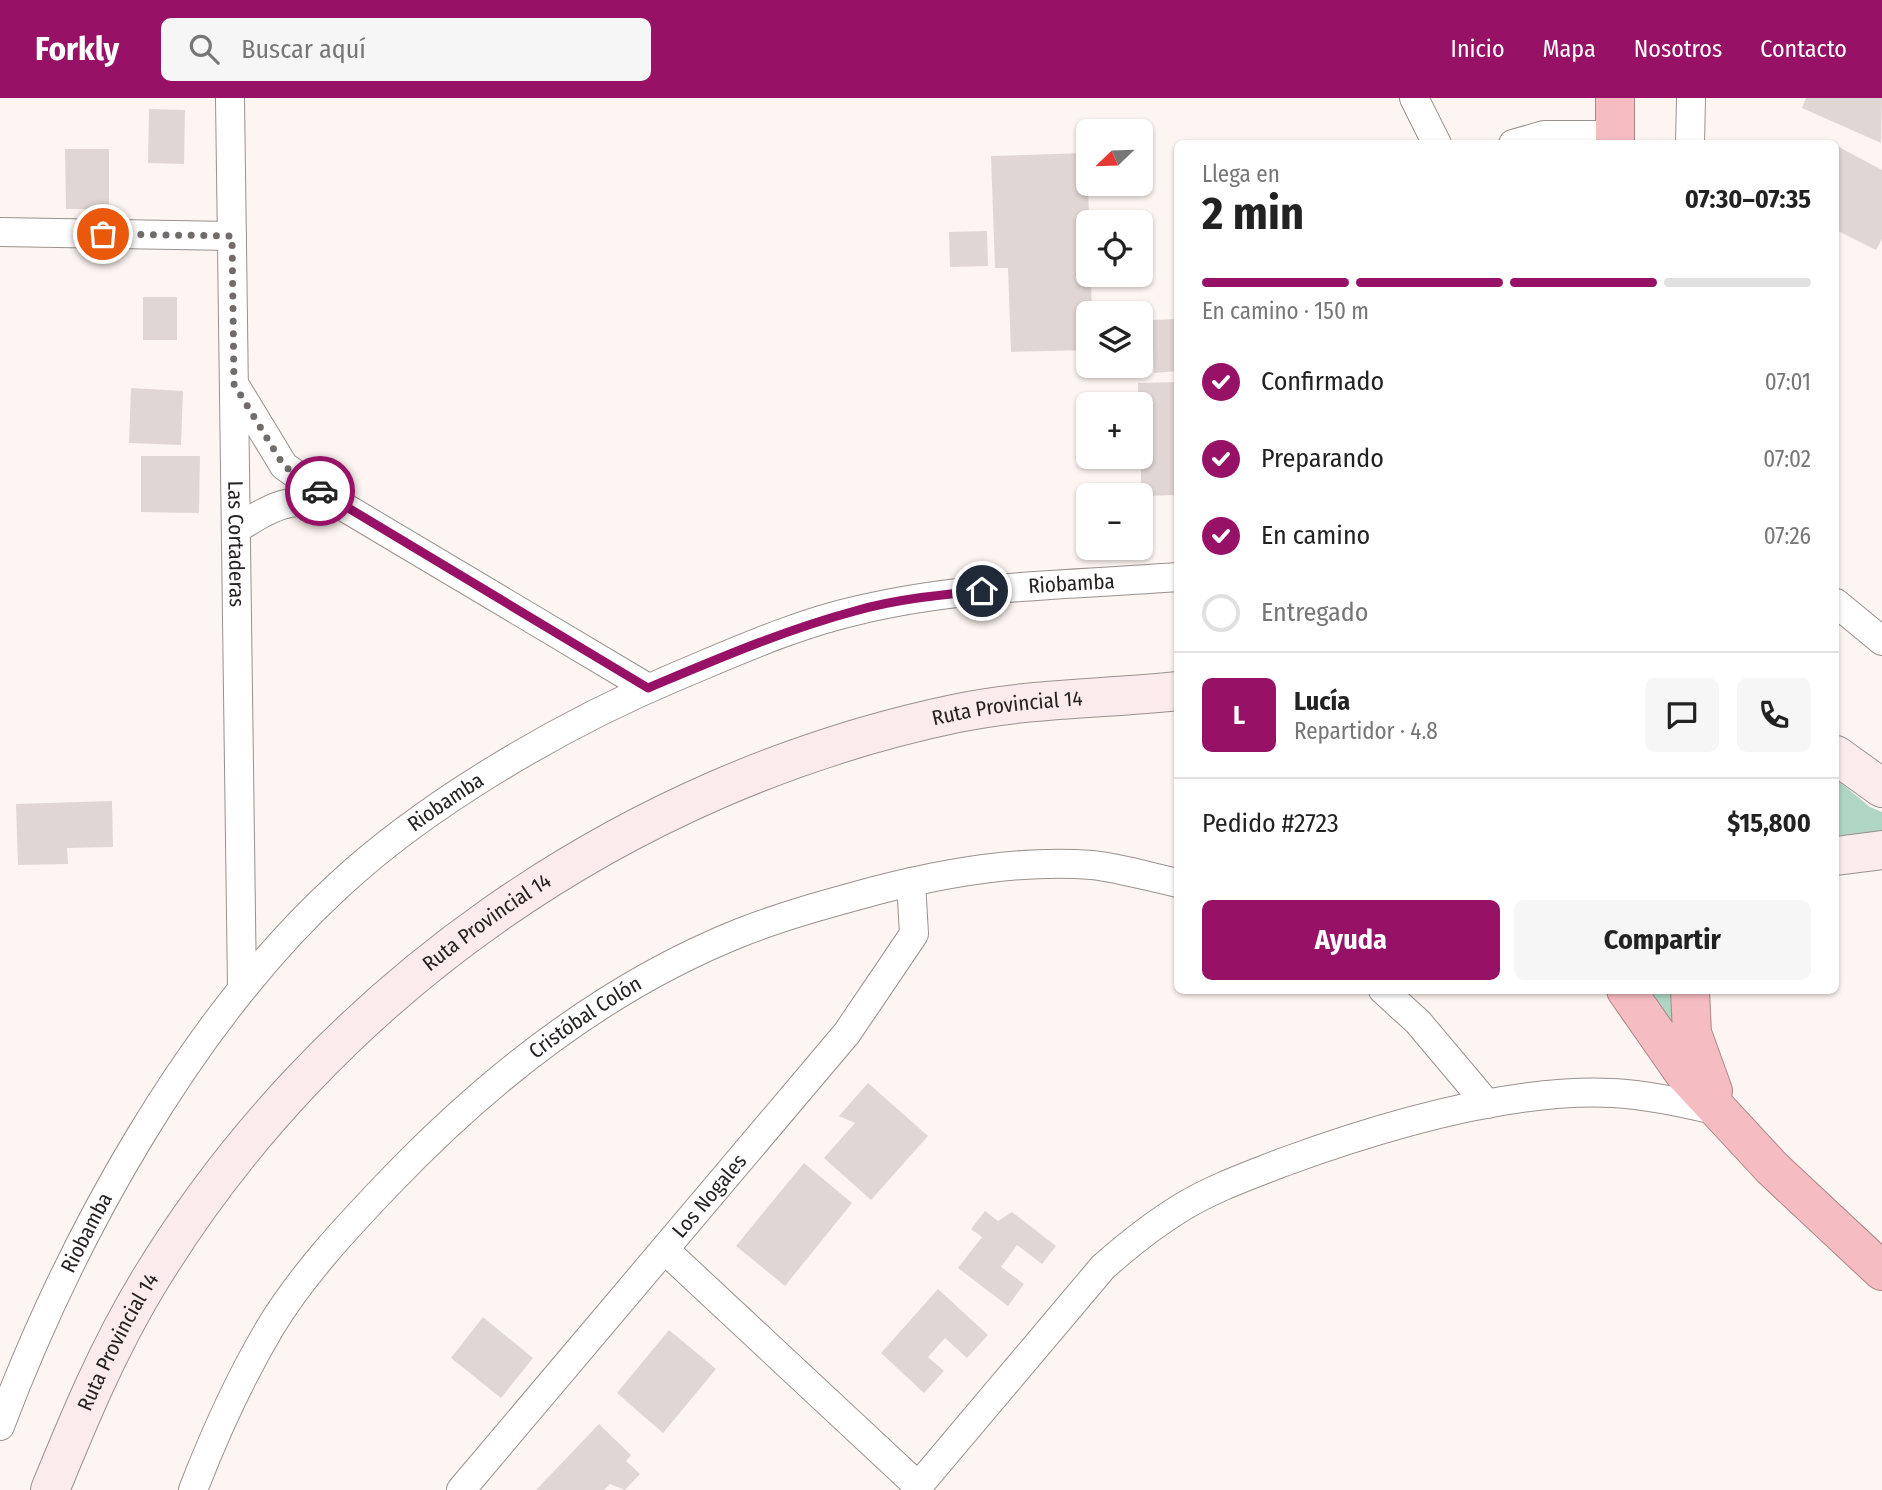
<!DOCTYPE html>
<html lang="es">
<head>
<meta charset="utf-8">
<style>
  :root { --surface:#fff; --page:#f6f6f6; --text:#222; --muted:#767676; --line:#e0e0e0; --accent:#971166 }
  body { margin:0; font-family:"Fira Sans Condensed",sans-serif; background:var(--page); color:var(--text); height:100vh; display:flex; flex-direction:column; font-size:26px; white-space:nowrap }
  * { box-sizing:border-box; margin:0 }
  p { font-size:23px; color:var(--muted) }
  .icon { flex:none; width:38px; height:38px; fill:none; stroke:currentColor; stroke-width:2; stroke-linecap:round; stroke-linejoin:round }
  .map { position:relative; flex:1; overflow:hidden }
  .drawer { position:absolute; left:1174px; top:42px; width:665px; height:854px; display:flex; flex-direction:column; background:var(--surface); border-radius:10px; box-shadow:0 2px 5px #0004 }
  .drawer>* { flex:none }
  .needle { width:46px; rotate:247deg }
  .buttons { position:absolute; left:1076px; top:21px; display:grid; gap:14px }
  .buttons a { display:grid; place-items:center; width:77px; height:77px; border-radius:10px; background:var(--surface); box-shadow:0 2px 5px #0004; font-size:35px }
  .pin { position:absolute; display:grid; place-items:center; width:60px; height:60px; color:#fff; margin:-30px; border:4px solid #fff; border-radius:50%; box-shadow:0 2px 7px #0007 }
  .courier { position:absolute; display:grid; place-items:center; width:70px; height:70px; margin:-35px; border:5px solid #971166; border-radius:50%; background:#fff; color:#222; box-shadow:0 2px 9px #0007 }
  .headline em { font-style:normal; font-weight:700 }
  .headline div { display:flex; flex-direction:column-reverse }
  .headline { display:flex; align-items:center; justify-content:space-between; height:119px; padding:0 28px }
  h1 { font-size:46px; font-weight:700; line-height:52px }
  .bar { display:grid; grid-template-columns:repeat(4,1fr); gap:10px 7px; align-content:center; height:84px; padding:0 28px }
  .bar i { height:9px; border-radius:5px; background:var(--line) }
  .bar .current { background:var(--accent) }
  .bar p { grid-column:span 4 }
  .line { display:flex; align-items:center; gap:18px; padding:0 28px; border-top:2px solid var(--line) }
  .line div { flex:1 }
  .round { display:grid; place-items:center; flex:none; width:74px; height:74px; border-radius:10px; background:var(--page) }
  ol { padding:0 28px; list-style:none }
  li { display:flex; align-items:center; gap:21px; height:77px }
  li p { margin-inline-start:auto }
  li .icon { padding:7px; border-radius:50%; background:var(--accent); color:#fff; stroke-width:4 }
  li:last-child { color:var(--muted) }
  li i { width:38px; height:38px; border:4px solid var(--line); border-radius:50% }
  .primary-button { display:flex; gap:14px; margin-top:auto; padding:14px 28px }
  .primary-button a { flex:1; height:80px; border-radius:10px; background:var(--accent); color:#fff; font-size:28px; font-weight:700; line-height:80px; text-align:center }
  .primary-button a+a { background:var(--page); color:var(--text) }
  header { display:flex; align-items:center; gap:42px; box-sizing:border-box; height:98px; padding:0 35px; background:var(--accent); color:#fff }
  header strong { font-size:33px }
  nav { display:flex; gap:38px; margin-inline-start:auto; font-size:24px }
  .search { width:490px; height:63px; background:var(--page); display:flex; align-items:center; gap:18px; box-sizing:border-box; padding:0 24px; border-radius:10px; color:var(--muted); font-size:26px }
  .map>svg:first-child { display:block }
  .green { fill:#afd5c3 }
  .building { fill:#e0d7d4 }
  .lines { fill:none; stroke-linecap:round; stroke-linejoin:round }
  .street-casing { stroke:#99918e; stroke-width:30 }
  .secondary-casing { stroke:#99918e; stroke-width:40 }
  .highway-casing { stroke:#ac868a; stroke-width:40 }
  .street { stroke:#fff; stroke-width:28 }
  .secondary { stroke:#fcebed; stroke-width:38 }
  .highway { stroke:#f5bcc2; stroke-width:38 }
  .done { stroke:#716c6a; stroke-width:7; stroke-dasharray:0 12.6 }
  .route { stroke:#971166; stroke-width:9 }
  .labels { text-anchor:middle; dominant-baseline:central; stroke-width:5; stroke-linejoin:round; paint-order:stroke }
  .street-label { font-size:21px; fill:#252221; stroke:#fff }
</style>
</head>
<body>
<header>
<strong>Forkly</strong>
<div class="search"><svg class="icon" aria-label="search" viewBox="0 0 24 24"><circle cx="10" cy="10" r="6"/><path d="M15 15l6 6"/></svg>Buscar aquí</div>
<nav><a>Inicio</a><a>Mapa</a><a>Nosotros</a><a>Contacto</a></nav>
</header>
<div class="map">
<svg width="1882" height="1392" viewBox="0 0 1882 1392">
  <rect width="100%" height="100%" fill="#fdf5f1"/>
  <path class="green" d="M 1836,681 L 1870,709 L 1882,714 L 1882,737 L 1836,742 Z
    M 1648,893 L 1676,893 L 1685,945 Z"/>
  <path class="building" d="M 1806,0 L 1882,0 L 1881,45 L 1802,10 Z
    M 149,11 L 185,12 L 184,66 L 148,65 Z
    M 1837,48 L 1882,72 L 1882,141 L 1876,152 L 1836,132 Z
    M 65,51 L 109,51 L 109,111 L 66,111 Z
    M 1087,55 L 1092,215 L 1088,215 L 1088,252 L 1011,254 L 1008,170 L 995,170 L 991,58 Z
    M 987,133 L 988,168 L 950,169 L 949,134 Z
    M 143,199 L 177,199 L 177,242 L 143,242 Z
    M 1178,221 L 1178,273 L 1154,275 L 1152,222 Z
    M 1178,284 L 1178,397 L 1141,398 L 1141,306 L 1138,306 L 1138,285 Z
    M 131,290 L 183,293 L 181,347 L 129,345 Z
    M 141,358 L 200,358 L 199,415 L 141,414 Z
    M 112,703 L 113,749 L 67,750 L 68,766 L 18,767 L 16,706 Z
    M 868,985 L 928,1038 L 871,1102 L 824,1060 L 855,1025 L 839,1018 Z
    M 804,1065 L 852,1105 L 785,1188 L 736,1148 Z
    M 985,1113 L 998,1123 L 1012,1114 L 1056,1148 L 1042,1166 L 1017,1147 L 1001,1169 L 1024,1186 L 1008,1208 L 958,1170 L 982,1139 L 971,1131 Z
    M 938,1191 L 988,1237 L 967,1260 L 945,1240 L 928,1259 L 944,1273 L 924,1295 L 881,1255 Z
    M 483,1219 L 533,1260 L 501,1300 L 451,1260 Z
    M 669,1232 L 716,1271 L 663,1335 L 617,1295 Z
    M 599,1326 L 631,1357 L 626,1363 L 640,1376 L 625,1392 L 610,1386 L 604,1392 L 536,1392 Z"/>
  <g class="lines">
    <g class="street-casing">
      <g id="street">
        <path id="s1" d="M 230,0 L 242,891"/>
        <path d="M 1414,0 L 1437,46"/>
        <path d="M 1513,46 L 1544,37 L 1615,37"/>
        <path d="M 1690,46 L 1691,0"/>
        <path d="M 0,134 L 232,138"/>
        <path d="M 236,289 L 284,368 L 334,403 C 285,401 277,406 236,431"/>
        <path d="M 334,403 L 648,590"/>
        <path d="M 1836,505 L 1882,543"/>
        <path d="M 1383,892 L 1418,924 L 1487,1006"/>
        <path d="M 665,1152 L 918,1388"/>
        <path id="s2" d="M 0,1328 C 71,1140 189,925 338,788 C 427,705 563,626 675,579 C 735,554 796,526 859,512 C 963,487 1072,487 1178,479"/>
        <path id="s3" d="M 193,1392 C 215,1335 240,1280 271,1228 C 303,1176 345,1131 387,1087 C 487,982 606,888 742,834 C 785,817 830,805 874,793 C 943,775 1020,761 1092,767 C 1120,770 1150,779 1178,785"/>
        <path id="s4" d="M 461,1392 L 847,935 L 914,836 L 911,784"/>
        <path d="M 915,1392 L 1103,1169 C 1129,1146 1154,1126 1184,1108 C 1214,1090 1248,1078 1281,1065 C 1379,1029 1508,990 1613,995 C 1650,997 1686,1005 1722,1014"/>
      </g>
    </g>
    <g class="secondary-casing">
      <g id="secondary">
        <path d="M 1836,657 L 1882,690"/>
        <path d="M 1836,758 L 1882,752"/>
        <path id="s5" d="M 50,1392 C 79,1321 108,1251 148,1185 C 323,895 625,684 958,615 C 1031,600 1104,601 1178,593"/>
      </g>
    </g>
    <g class="highway-casing">
      <path id="highway" d="M 1615,46 L 1615,0
        M 1626,892 L 1684,975 L 1772,1070 L 1882,1173
        M 1690,892 L 1692,935 L 1713,993"/>
    </g>
    <use href="#street" class="street"/>
    <use href="#secondary" class="secondary"/>
    <use href="#highway" class="highway"/>
  </g>
  <g class="lines">
    <path class="done" d="M 103,136 L 232,138 L 234,286 L 284,368 L 320,393"/>
    <path class="route" d="M 320,393 L 648,590 C 715,562 784,532 855,513 C 896,501 939,497 982,493"/>
  </g>
  <g class="labels">
    <g class="street-label">
      <text stroke="none"><textPath href="#s1" startOffset="446">Las Cortaderas</textPath></text>
      <text stroke="none"><textPath href="#s2" startOffset="1451">Riobamba</textPath></text>
      <text stroke="none"><textPath href="#s5" startOffset="1297">Ruta Provincial 14</textPath></text>
      <text stroke="none"><textPath href="#s2" startOffset="779">Riobamba</textPath></text>
      <text stroke="none"><textPath href="#s5" startOffset="728">Ruta Provincial 14</textPath></text>
      <text stroke="none"><textPath href="#s3" startOffset="625">Cristóbal Colón</textPath></text>
      <text stroke="none"><textPath href="#s4" startOffset="385">Los Nogales</textPath></text>
      <text stroke="none"><textPath href="#s2" startOffset="212">Riobamba</textPath></text>
      <text stroke="none"><textPath href="#s5" startOffset="163">Ruta Provincial 14</textPath></text>
    </g>
  </g>
</svg>
<div class="buttons">
<a><svg class="needle" viewBox="-14 -14 28 28"><path d="M0-13l5 13h-10z" fill="#e53935"/><path d="M0 13l5-13h-10z" fill="#767676"/></svg></a>
<a><svg class="icon" aria-label="locate" viewBox="0 0 24 24"><circle cx="12" cy="12" r="6"/><path d="M12 2v4M12 18v4M2 12h4M18 12h4"/></svg></a>
<a><svg class="icon" aria-label="layers" viewBox="0 0 24 24"><path d="M12 4l9 5-9 5-9-5zM3 14l9 5 9-5"/></svg></a>
<a>+</a>
<a>−</a>
</div>
<div class="pin" style="left:103px;top:136px;background:#ea580c"><svg class="icon" aria-label="bag" viewBox="0 0 24 24"><path d="M5 8h14l-1 12H6zM9 8a3 3 0 0 1 6 0"/></svg></div>
<div class="pin" style="left:982px;top:493px;background:#1f2937"><svg class="icon" aria-label="home" viewBox="0 0 24 24"><path d="M3 11l9-7 9 7M6 9v11h12V9"/></svg></div>
<div class="courier" style="left:320px;top:393px"><svg class="icon" aria-label="car" viewBox="0 0 24 24"><path d="M5 17H2v-5l4-1 3-4h7l3 4 3 1v5h-3M9 17h6M6 11h13"/><circle cx="7" cy="17" r="2"/><circle cx="17" cy="17" r="2"/></svg></div>
<section class="drawer">
<div class="headline"><div><h1>2 min</h1><p>Llega en</p></div><em>07:30–07:35</em></div>
<div class="bar"><i class="current"></i><i class="current"></i><i class="current"></i><i></i><p>En camino · 150 m</p></div>
<ol>
<li><svg class="icon" aria-label="check" viewBox="0 0 24 24"><path d="M5 12l5 5 9-10"/></svg>Confirmado<p>07:01</p></li>
<li><svg class="icon" aria-label="check" viewBox="0 0 24 24"><path d="M5 12l5 5 9-10"/></svg>Preparando<p>07:02</p></li>
<li><svg class="icon" aria-label="check" viewBox="0 0 24 24"><path d="M5 12l5 5 9-10"/></svg>En camino<p>07:26</p></li>
<li><i></i>Entregado</li>
</ol>
<div class="line" style="height:126px"><b class="round" style="background:var(--accent);color:#fff">L</b><div><b>Lucía</b><p>Repartidor · 4.8</p></div><a class="round"><svg class="icon" aria-label="chat" viewBox="0 0 24 24"><path d="M4 5h16v11H9l-5 4z"/></svg></a><a class="round"><svg class="icon" aria-label="phone" viewBox="0 0 24 24"><path d="M5 4h4l2 5-3 2q2 4 5 5l2-3 5 2v4C11 20 4 13 5 4z"/></svg></a></div>
<div class="line" style="height:91px"><div>Pedido #2723</div><b>$15,800</b></div>
<div class="primary-button"><a>Ayuda</a><a>Compartir</a></div>
</section>
</div>
</body>
</html>
